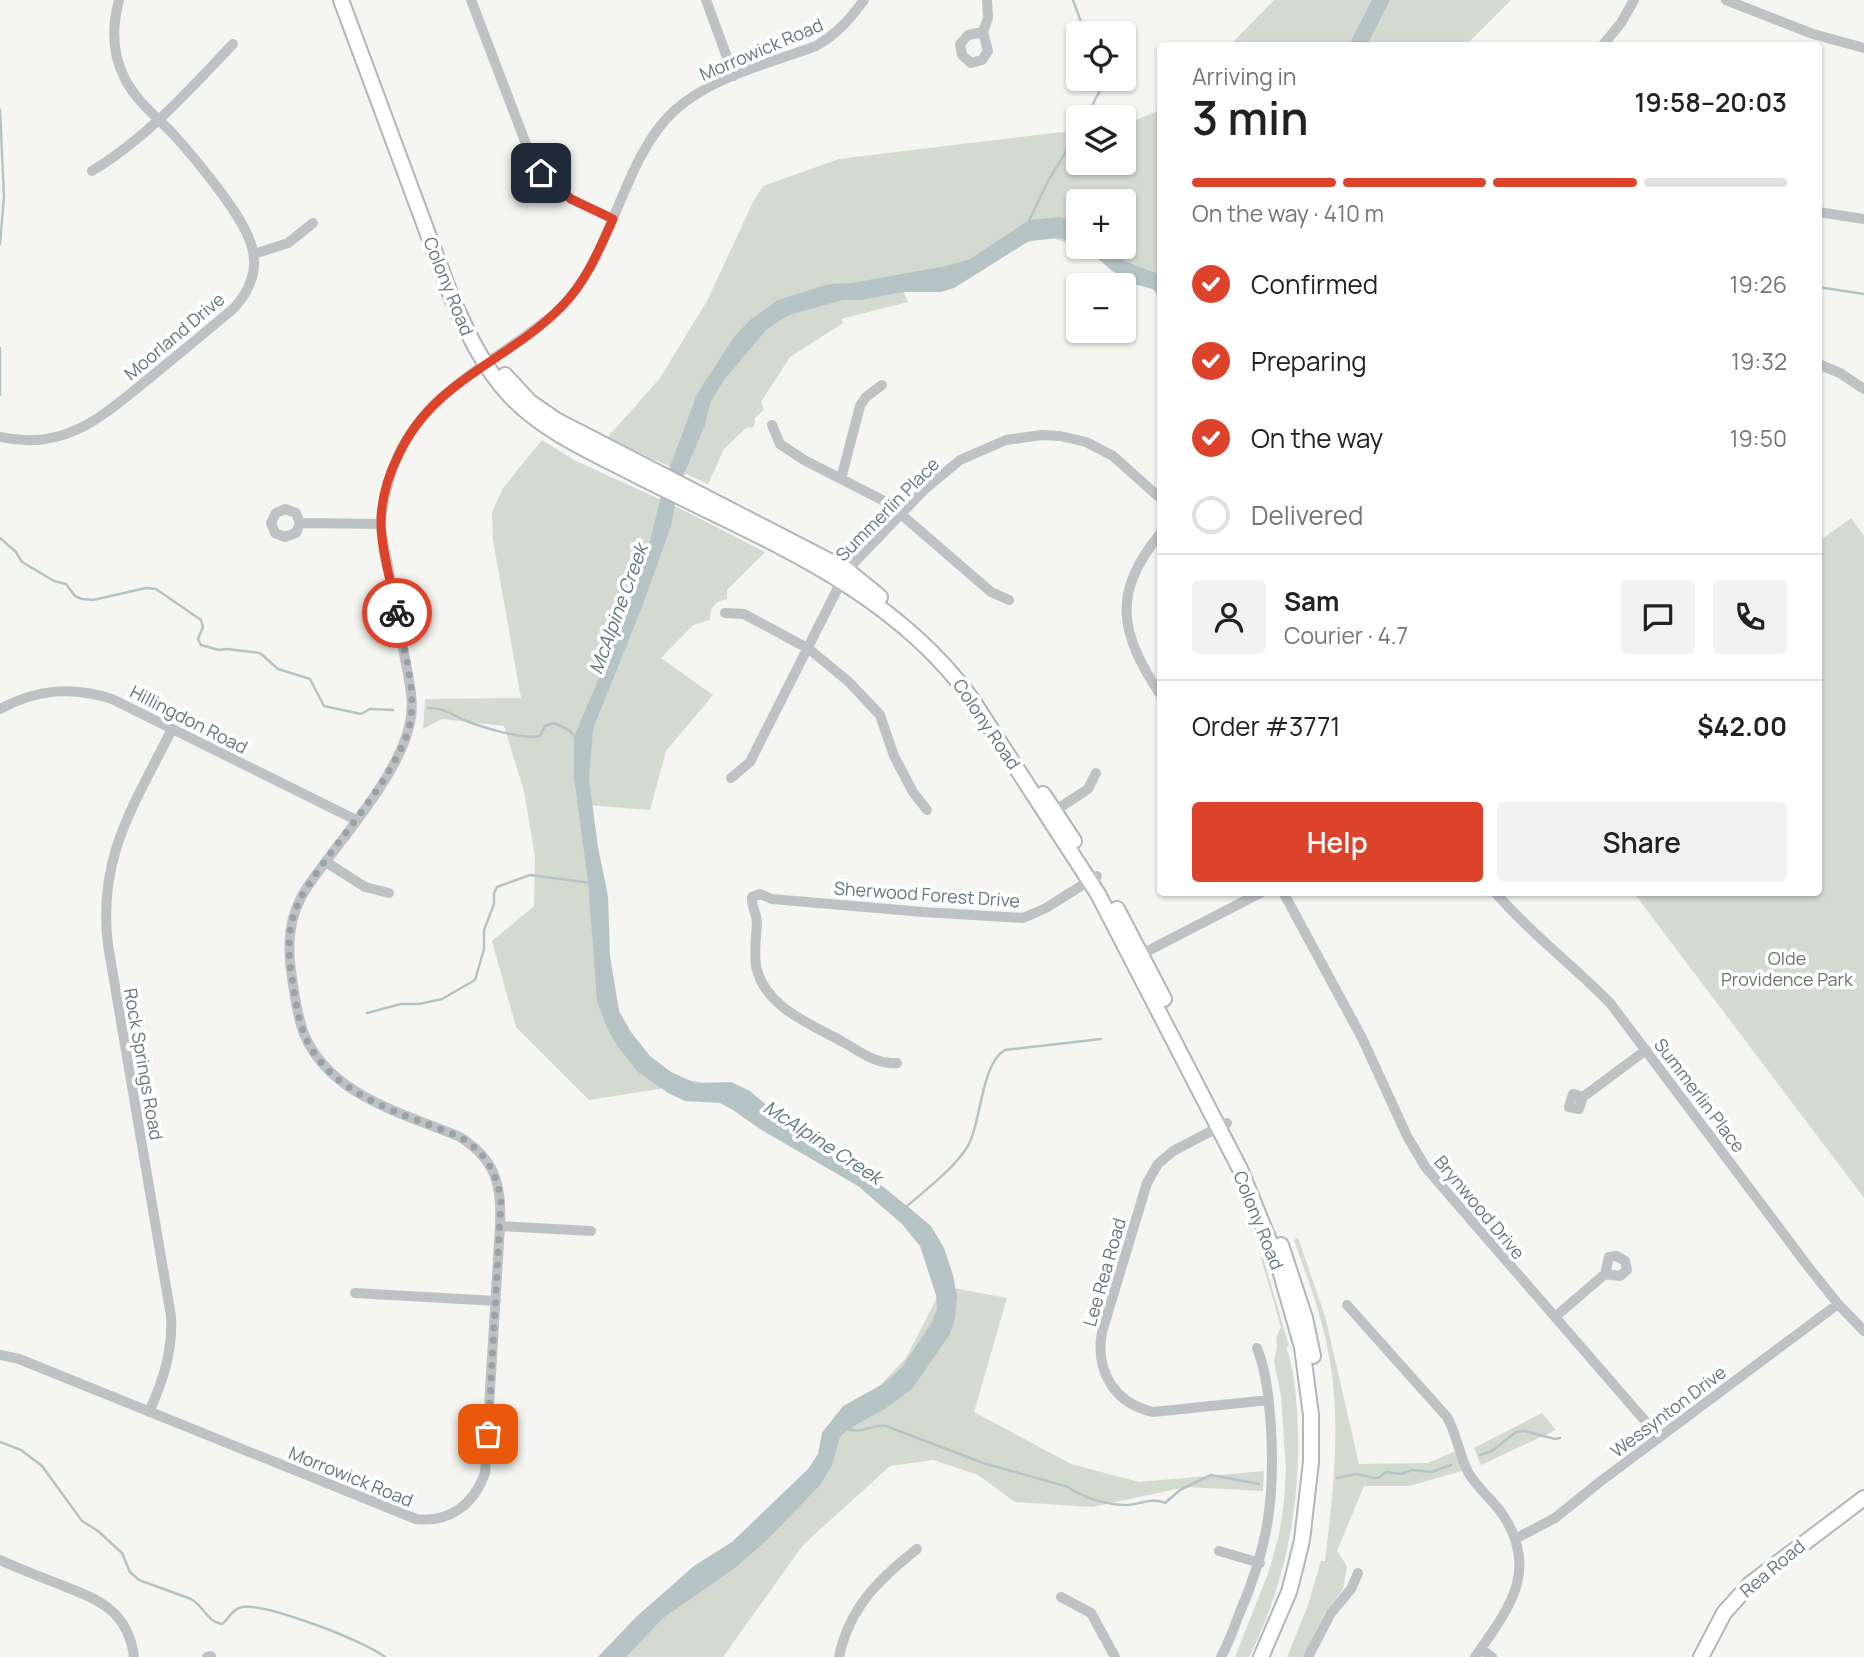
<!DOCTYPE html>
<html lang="en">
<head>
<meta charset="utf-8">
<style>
  :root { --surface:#fff; --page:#f2f2f2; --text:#222; --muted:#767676; --line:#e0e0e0; --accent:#dc432a }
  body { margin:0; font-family:Manrope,sans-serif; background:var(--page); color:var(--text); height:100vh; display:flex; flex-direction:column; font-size:26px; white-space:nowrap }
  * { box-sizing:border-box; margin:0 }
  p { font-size:23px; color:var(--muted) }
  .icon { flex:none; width:38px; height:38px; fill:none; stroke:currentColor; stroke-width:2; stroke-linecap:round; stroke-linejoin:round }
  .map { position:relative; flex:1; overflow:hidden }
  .drawer { position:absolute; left:1157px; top:42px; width:665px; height:854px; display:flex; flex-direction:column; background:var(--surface); border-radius:7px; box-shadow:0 2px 5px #0004 }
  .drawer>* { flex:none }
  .buttons { position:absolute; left:1066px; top:21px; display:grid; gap:14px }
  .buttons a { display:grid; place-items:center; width:70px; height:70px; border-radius:7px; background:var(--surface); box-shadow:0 2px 5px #0004; font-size:35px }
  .pin { position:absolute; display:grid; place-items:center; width:60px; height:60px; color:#fff; margin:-30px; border-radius:14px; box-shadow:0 4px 10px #0006 }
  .courier { position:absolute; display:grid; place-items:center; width:70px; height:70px; margin:-35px; border:5px solid #dc432a; border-radius:50%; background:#fff; color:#222; box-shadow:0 2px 9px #0007 }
  .overview em { font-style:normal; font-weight:600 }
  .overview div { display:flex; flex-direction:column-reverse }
  .overview { display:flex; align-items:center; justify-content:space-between; height:119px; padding:0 35px }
  h1 { font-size:46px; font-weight:600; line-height:52px }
  .bar { display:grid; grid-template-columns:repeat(4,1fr); gap:10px 7px; align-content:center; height:84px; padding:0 35px }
  .bar i { height:9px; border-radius:5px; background:var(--line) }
  .bar .active { background:var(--accent) }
  .bar p { grid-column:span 4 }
  .line { display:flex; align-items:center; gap:18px; padding:0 35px; border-top:2px solid var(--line) }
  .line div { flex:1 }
  .round { display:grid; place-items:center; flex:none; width:74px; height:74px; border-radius:7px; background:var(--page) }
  ol { padding:0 35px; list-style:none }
  li { display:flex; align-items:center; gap:21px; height:77px }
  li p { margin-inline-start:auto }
  li .icon { padding:7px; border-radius:50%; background:var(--accent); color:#fff; stroke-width:4 }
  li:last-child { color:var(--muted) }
  li i { width:38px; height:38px; border:4px solid var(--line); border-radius:50% }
  .button { display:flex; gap:14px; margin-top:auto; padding:14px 35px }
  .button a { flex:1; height:80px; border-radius:7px; background:var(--accent); color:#fff; font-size:28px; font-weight:600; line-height:80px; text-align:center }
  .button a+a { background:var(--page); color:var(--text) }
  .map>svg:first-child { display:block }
  .green { fill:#d5dad0; fill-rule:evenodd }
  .water { fill:#b5c3c5 }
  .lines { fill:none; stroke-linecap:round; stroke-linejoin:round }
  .stream { stroke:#b5c3c5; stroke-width:2.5 }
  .secondary-casing { stroke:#b0b6ba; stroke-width:18 }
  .minor { stroke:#bec2c5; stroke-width:10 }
  .secondary { stroke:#fff; stroke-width:14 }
  .done { stroke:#97a3a8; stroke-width:7; stroke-dasharray:0 12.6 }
  .route { stroke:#dc432a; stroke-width:9 }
  .labels { text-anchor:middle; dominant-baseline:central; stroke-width:7; stroke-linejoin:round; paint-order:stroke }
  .street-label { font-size:18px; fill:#657781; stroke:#fff }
  .park-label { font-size:18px; fill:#6a7963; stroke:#fff }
  .water-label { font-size:19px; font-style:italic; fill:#60797f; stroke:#fff }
</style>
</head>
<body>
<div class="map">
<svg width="1864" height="1657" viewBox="0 0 1864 1657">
  <rect width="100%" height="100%" fill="#f5f5f1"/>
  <path class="green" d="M 1274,0 L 1511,0 L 1466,45 L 1229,46 Z
    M 1160,110 L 1160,283 L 1049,236 L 899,281 L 908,302 L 841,319 L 843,323 L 790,357 L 761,402 L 764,410 L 755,418 L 754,427 L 746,428 L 724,449 L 708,484 L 607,438 L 660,378 L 707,301 L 753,202 L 763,186 L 839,159 L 1062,132 L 1078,131 L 1078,163 L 1124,163 L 1124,125 ZM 1078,201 L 1124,201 L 1124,247 L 1078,247 Z
    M 542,440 L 574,460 L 681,509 L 765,552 L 727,590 L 727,599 C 716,601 709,607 710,620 L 693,625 L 661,658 L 713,695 L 666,751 L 650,810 L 588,805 L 608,1019 L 661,1077 L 703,1082 L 589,1100 L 516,1027 L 492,941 L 534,906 L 535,857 L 524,791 L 504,726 L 442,719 L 423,729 L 425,699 L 521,698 L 493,540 L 492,512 L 503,488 Z
    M 1851,518 L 1864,536 L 1864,1198 L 1634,893 L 1818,892 L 1818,542 Z
    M 1298,1238 L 1325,1316 L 1359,1464 L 1428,1463 L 1458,1450 L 1465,1470 L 1410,1486 L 1364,1486 L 1337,1551 L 1347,1566 L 1343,1589 L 1324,1614 L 1303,1657 L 1287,1657 L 1308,1605 L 1321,1561 L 1325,1561 C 1334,1486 1343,1411 1325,1337 C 1318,1304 1305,1272 1294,1240 Z
    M 1263,1257 L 1289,1346 L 1286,1347 C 1294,1368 1295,1388 1297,1411 C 1303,1495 1287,1582 1249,1657 L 1235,1657 L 1269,1571 L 1279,1535 L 1284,1501 L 1286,1470 L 1281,1396 L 1274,1362 L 1277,1347 L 1276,1338 L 1281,1327 L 1261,1258 Z
    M 943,1286 L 1007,1298 L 974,1412 L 1071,1464 L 1139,1482 L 1264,1471 L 1263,1491 L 1186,1487 L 1092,1507 L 1015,1502 L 978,1475 L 933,1460 L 890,1466 L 803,1545 L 723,1657 L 615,1657 L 798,1491 L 847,1420 L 906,1358 Z
    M 1542,1413 L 1556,1430 L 1481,1465 L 1474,1448 Z"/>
  <path class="water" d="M 1372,0 L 1390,0 L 1367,45 L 1349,45 Z
    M 1060,217 L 1078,223 L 1078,243 L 1060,238 L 1029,241 L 954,288 L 941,292 L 903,292 L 861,300 L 843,300 L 789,315 L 767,329 L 724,380 L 710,403 L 705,425 L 678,488 L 671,526 L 642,607 L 593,729 L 589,779 L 598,847 L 608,896 L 610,956 L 619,1011 L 631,1032 L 650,1056 L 671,1072 L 695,1083 L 731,1082 L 750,1091 L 791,1126 L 877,1182 L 907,1206 L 931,1226 L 944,1248 L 953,1275 L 957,1296 L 955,1319 L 950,1334 L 912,1389 L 886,1408 L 847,1430 L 840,1437 L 832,1465 L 820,1485 L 768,1539 L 735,1568 L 663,1618 L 626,1657 L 598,1657 L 636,1617 L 694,1566 L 732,1542 L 808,1469 L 818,1454 L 822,1433 L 843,1406 L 883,1384 L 902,1367 L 932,1322 L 937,1309 L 936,1295 L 920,1246 L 902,1224 L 858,1186 L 760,1129 L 733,1110 L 720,1103 L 685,1101 L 668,1093 L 638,1072 L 618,1047 L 607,1028 L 597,1001 L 588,881 L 574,778 L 574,736 L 622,626 L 646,558 L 664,483 L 697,394 L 734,337 L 750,320 L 778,300 L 829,284 L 852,283 L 946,266 L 970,259 L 1029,220 Z
    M 1085,247 L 1110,247 L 1125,261 L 1160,275 L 1160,291 L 1134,284 L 1112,271 Z"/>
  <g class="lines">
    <path class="stream" d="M 1073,0 L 1085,33
      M 0,110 L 4,197 L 0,244
      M 1086,117 L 1106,79
      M 1029,221 L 1048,181 L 1078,132
      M 1153,287 L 1159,295 L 1160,306
      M 1818,287 L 1864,294
      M 0,348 L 0,395
      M 0,538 L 16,552 L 22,562 L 54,581 L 66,584 L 75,596 L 82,599 L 93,600 L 146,588 L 156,589 L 201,620 L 203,627 L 198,639 L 201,645 L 219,650 L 227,649 L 260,653 L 278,669 L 310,679 L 324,706 L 361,714 L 370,709 L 393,710
      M 428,708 C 444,708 451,714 464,720 C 481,727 523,740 540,736 L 545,726 L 554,723 L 569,730 L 575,737
      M 367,1013 L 401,1004 L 419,1004 L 442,999 L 475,980 L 484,949 L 484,930 L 494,904 L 494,893 L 497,887 L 530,875 L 591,883
      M 905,1208 C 926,1189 953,1170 968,1146 C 981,1124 981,1063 1005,1050 L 1101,1039
      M 847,1429 C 864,1434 871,1424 886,1426 L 983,1463 L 1068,1487 C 1083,1498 1108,1505 1126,1505 C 1139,1505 1152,1497 1165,1503 L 1180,1490 L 1211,1475 L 1259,1484
      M 0,1442 L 21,1450 L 42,1466 L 82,1521 L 98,1531 L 122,1553 L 130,1572 L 139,1580 L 191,1599 C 204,1606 207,1622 222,1624 C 229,1619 232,1609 242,1607 C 266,1603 365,1641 385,1657
      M 1480,1455 L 1492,1451 L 1516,1432 L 1524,1431 L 1555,1439 L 1560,1438
      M 1337,1478 L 1357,1474 L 1373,1478 L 1378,1478 L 1386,1472 L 1401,1474 L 1412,1470 L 1431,1472 L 1451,1465"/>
    <g class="secondary-casing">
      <path id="secondary" d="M 341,0 L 451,296 C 467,332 483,367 510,396 C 543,431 589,451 630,472 C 753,536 886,582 971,698 L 1098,894 L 1240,1169 L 1277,1260 L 1302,1347 L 1311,1415 L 1311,1462 L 1302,1540 L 1296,1565 L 1289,1592 L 1261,1657
        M 505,375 L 530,402 L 556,420 L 847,570 L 880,597
        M 1043,794 L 1074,841
        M 1117,909 L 1164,999
        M 1281,1245 L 1305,1318 L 1313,1356
        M 1701,1657 L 1724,1613 L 1750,1584 L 1864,1498"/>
    </g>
    <path class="minor" d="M 471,0 L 531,157 L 549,182 L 571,199 L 613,219
      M 706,0 L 734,76
      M 1726,0 L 1813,34 L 1864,48
      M 983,32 L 968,35 L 960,44 L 962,55 L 971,63 L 982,60 L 988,51 L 983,32 L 988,18 L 987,0
      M 1602,46 L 1621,23 L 1634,0
      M 92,171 C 147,138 189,90 233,44
      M 1818,212 L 1864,219
      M 254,254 L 288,243 L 313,223
      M 1818,364 L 1840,373 L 1864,389
      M 772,425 L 780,444 L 804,460 L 888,503 L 991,592 L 1009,600
      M 0,437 C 66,452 104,415 152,376 C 179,354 207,331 234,308 C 270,268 252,236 225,198 C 209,176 192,155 174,135 C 157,117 137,102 125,79 C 112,54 112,26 119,0
      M 841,479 L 860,406 L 866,397 L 882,385
      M 300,523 L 296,533 L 285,537 L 275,533 L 271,523 L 276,513 L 285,509 L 296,513 L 300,523 L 381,524
      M 1160,534 C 1111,594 1120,633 1160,694
      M 725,613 L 744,614 L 809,649 L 849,682 L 880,715 L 894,756 L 913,792 L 927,810
      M 0,709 C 37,689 72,686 112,699 L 356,820
      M 731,778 L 750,762 L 847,570 L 924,490 L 960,460 L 1006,440 L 1042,435 L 1060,436 L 1086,442 L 1113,456 L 1160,498
      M 1050,814 L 1088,789 L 1096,773
      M 326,862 L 365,887 L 389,893
      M 1283,892 L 1362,1038 L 1407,1136 L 1426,1168 L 1659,1437
      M 1495,892 C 1530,933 1573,965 1610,1003 L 1810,1269 L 1838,1304 L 1864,1331
      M 1138,956 L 1262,892
      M 897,1063 C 876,1065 859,1051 843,1042 C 811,1024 764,1007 756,966 C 754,952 756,937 757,923 C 757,914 751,906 752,897 L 760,894 L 772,899 L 923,912 L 1023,918 L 1046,908 L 1097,876
      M 1583,1097 L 1579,1109 L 1569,1107 L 1573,1094 L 1583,1097 L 1646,1050
      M 1227,1123 L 1173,1151 L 1158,1164 L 1147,1183 L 1102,1332 C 1095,1371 1114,1403 1153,1412 L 1269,1400
      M 500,1226 L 591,1231
      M 355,1293 L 496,1301
      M 1347,1305 L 1447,1417 C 1457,1434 1459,1455 1468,1472 C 1477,1488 1493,1500 1503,1515 C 1540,1571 1508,1610 1475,1657
      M 1555,1317 L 1605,1274 L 1620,1276 L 1627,1270 L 1625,1261 L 1617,1256 L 1609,1257 L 1605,1274
      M 0,1355 L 19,1359 L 416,1519 C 450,1523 474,1504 485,1473 L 500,1226 C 502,1185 496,1160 460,1137 C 403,1113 330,1096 304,1034 C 297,1016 295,997 292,978 C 287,946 288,917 306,889 C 337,843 396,780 409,727 C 415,706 410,685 406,664 C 400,633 395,603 389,572 C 387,556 381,539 381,523 C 381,512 384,499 387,488 C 405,411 462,381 521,339 C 539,326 557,314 570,297 C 614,245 625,156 674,111 C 713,76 768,64 816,46 C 837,34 850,19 864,0
      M 149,1412 C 163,1381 173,1351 171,1316 L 108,945 C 97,856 135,804 172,729
      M 1515,1539 L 1555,1518 L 1601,1481 L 1838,1304
      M 1219,1551 L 1260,1563
      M 0,1560 C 20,1569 41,1577 61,1585 C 100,1600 128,1611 134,1657
      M 1061,1597 L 1091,1613 L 1115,1657
      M 1481,1649 L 1492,1657
      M 207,1657 L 211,1656
      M 839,1657 C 849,1608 879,1579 917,1549
      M 1221,1657 C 1229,1643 1234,1627 1240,1612 C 1268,1547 1275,1499 1271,1428 C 1269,1400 1267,1374 1257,1348
      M 1308,1657 L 1331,1613 L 1351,1589 L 1358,1573"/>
    <use href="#secondary" class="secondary"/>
  </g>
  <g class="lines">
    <path class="done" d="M 397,613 C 403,647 418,694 409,728 C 405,743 397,757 389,771 C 364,813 330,850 304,892 C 287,920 287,948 292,979 C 295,997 297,1014 303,1031 C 327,1096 403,1113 460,1137 C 485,1152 497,1172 501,1201 L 488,1434"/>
    <path class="route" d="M 397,613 C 392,585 381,551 381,523 C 381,501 388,476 398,456 C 434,378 507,363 562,306 C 586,282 599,250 613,219 L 571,199 L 541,173"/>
  </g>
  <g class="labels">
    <g class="street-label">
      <text transform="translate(761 49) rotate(-23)">Morrowick Road</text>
      <text transform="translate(449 286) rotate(68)">Colony Road</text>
      <text transform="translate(174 336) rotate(-40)">Moorland Drive</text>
      <text transform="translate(887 509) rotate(-45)">Summerlin Place</text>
      <text transform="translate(189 719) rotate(27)">Hillingdon Road</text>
      <text transform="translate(987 724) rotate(56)">Colony Road</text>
      <text transform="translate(927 894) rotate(4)">Sherwood Forest Drive</text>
      <text transform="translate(144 1064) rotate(80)">Rock Springs Road</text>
      <text transform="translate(1700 1095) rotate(53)">Summerlin Place</text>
      <text transform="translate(1480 1207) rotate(50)">Brynwood Drive</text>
      <text transform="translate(1259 1220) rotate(68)">Colony Road</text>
      <text transform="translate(1104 1272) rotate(-74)">Lee Rea Road</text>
      <text transform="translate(1668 1411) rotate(-37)">Wessynton Drive</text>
      <text transform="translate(351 1476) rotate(22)">Morrowick Road</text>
      <text transform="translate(1772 1568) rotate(-40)">Rea Road</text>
    </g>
    <g class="park-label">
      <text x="1787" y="958">Olde<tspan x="1787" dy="21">Providence Park</tspan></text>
    </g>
    <g class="water-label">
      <text transform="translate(618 609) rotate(-70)">McAlpine Creek</text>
      <text transform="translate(823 1142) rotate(33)">McAlpine Creek</text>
    </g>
  </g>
</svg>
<div class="buttons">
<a><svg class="icon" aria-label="locate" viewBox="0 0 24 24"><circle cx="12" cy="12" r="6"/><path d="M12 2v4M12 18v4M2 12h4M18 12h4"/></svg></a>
<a><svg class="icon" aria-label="layers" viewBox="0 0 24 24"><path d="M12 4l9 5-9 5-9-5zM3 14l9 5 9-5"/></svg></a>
<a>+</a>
<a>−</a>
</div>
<div class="pin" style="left:488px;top:1434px;background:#ea580c"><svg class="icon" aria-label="bag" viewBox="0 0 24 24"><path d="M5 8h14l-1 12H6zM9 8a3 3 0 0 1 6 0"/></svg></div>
<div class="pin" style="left:541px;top:173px;background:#1f2937"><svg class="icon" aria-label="home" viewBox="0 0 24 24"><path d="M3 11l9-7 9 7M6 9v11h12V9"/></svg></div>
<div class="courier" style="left:397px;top:613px"><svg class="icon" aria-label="bike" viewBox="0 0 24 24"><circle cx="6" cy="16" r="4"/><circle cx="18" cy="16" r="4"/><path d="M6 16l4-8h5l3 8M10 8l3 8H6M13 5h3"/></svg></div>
<section class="drawer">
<div class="overview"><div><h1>3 min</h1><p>Arriving in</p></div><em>19:58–20:03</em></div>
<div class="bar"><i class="active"></i><i class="active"></i><i class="active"></i><i></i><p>On the way · 410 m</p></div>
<ol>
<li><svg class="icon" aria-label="check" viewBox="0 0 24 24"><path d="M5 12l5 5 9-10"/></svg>Confirmed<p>19:26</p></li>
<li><svg class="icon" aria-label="check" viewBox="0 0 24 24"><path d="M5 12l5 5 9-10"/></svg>Preparing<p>19:32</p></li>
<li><svg class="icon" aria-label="check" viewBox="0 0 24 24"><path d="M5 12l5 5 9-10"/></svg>On the way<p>19:50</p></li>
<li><i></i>Delivered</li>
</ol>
<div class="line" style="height:126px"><a class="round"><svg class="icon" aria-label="person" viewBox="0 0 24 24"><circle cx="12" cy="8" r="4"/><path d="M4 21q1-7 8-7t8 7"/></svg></a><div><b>Sam</b><p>Courier · 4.7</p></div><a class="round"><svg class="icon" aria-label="chat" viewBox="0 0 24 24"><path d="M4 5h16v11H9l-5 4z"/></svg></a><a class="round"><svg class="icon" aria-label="phone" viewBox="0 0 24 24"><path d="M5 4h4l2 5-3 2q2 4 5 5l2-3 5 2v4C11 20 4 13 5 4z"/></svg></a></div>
<div class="line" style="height:91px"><div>Order #3771</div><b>$42.00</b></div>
<div class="button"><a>Help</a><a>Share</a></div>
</section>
</div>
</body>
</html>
